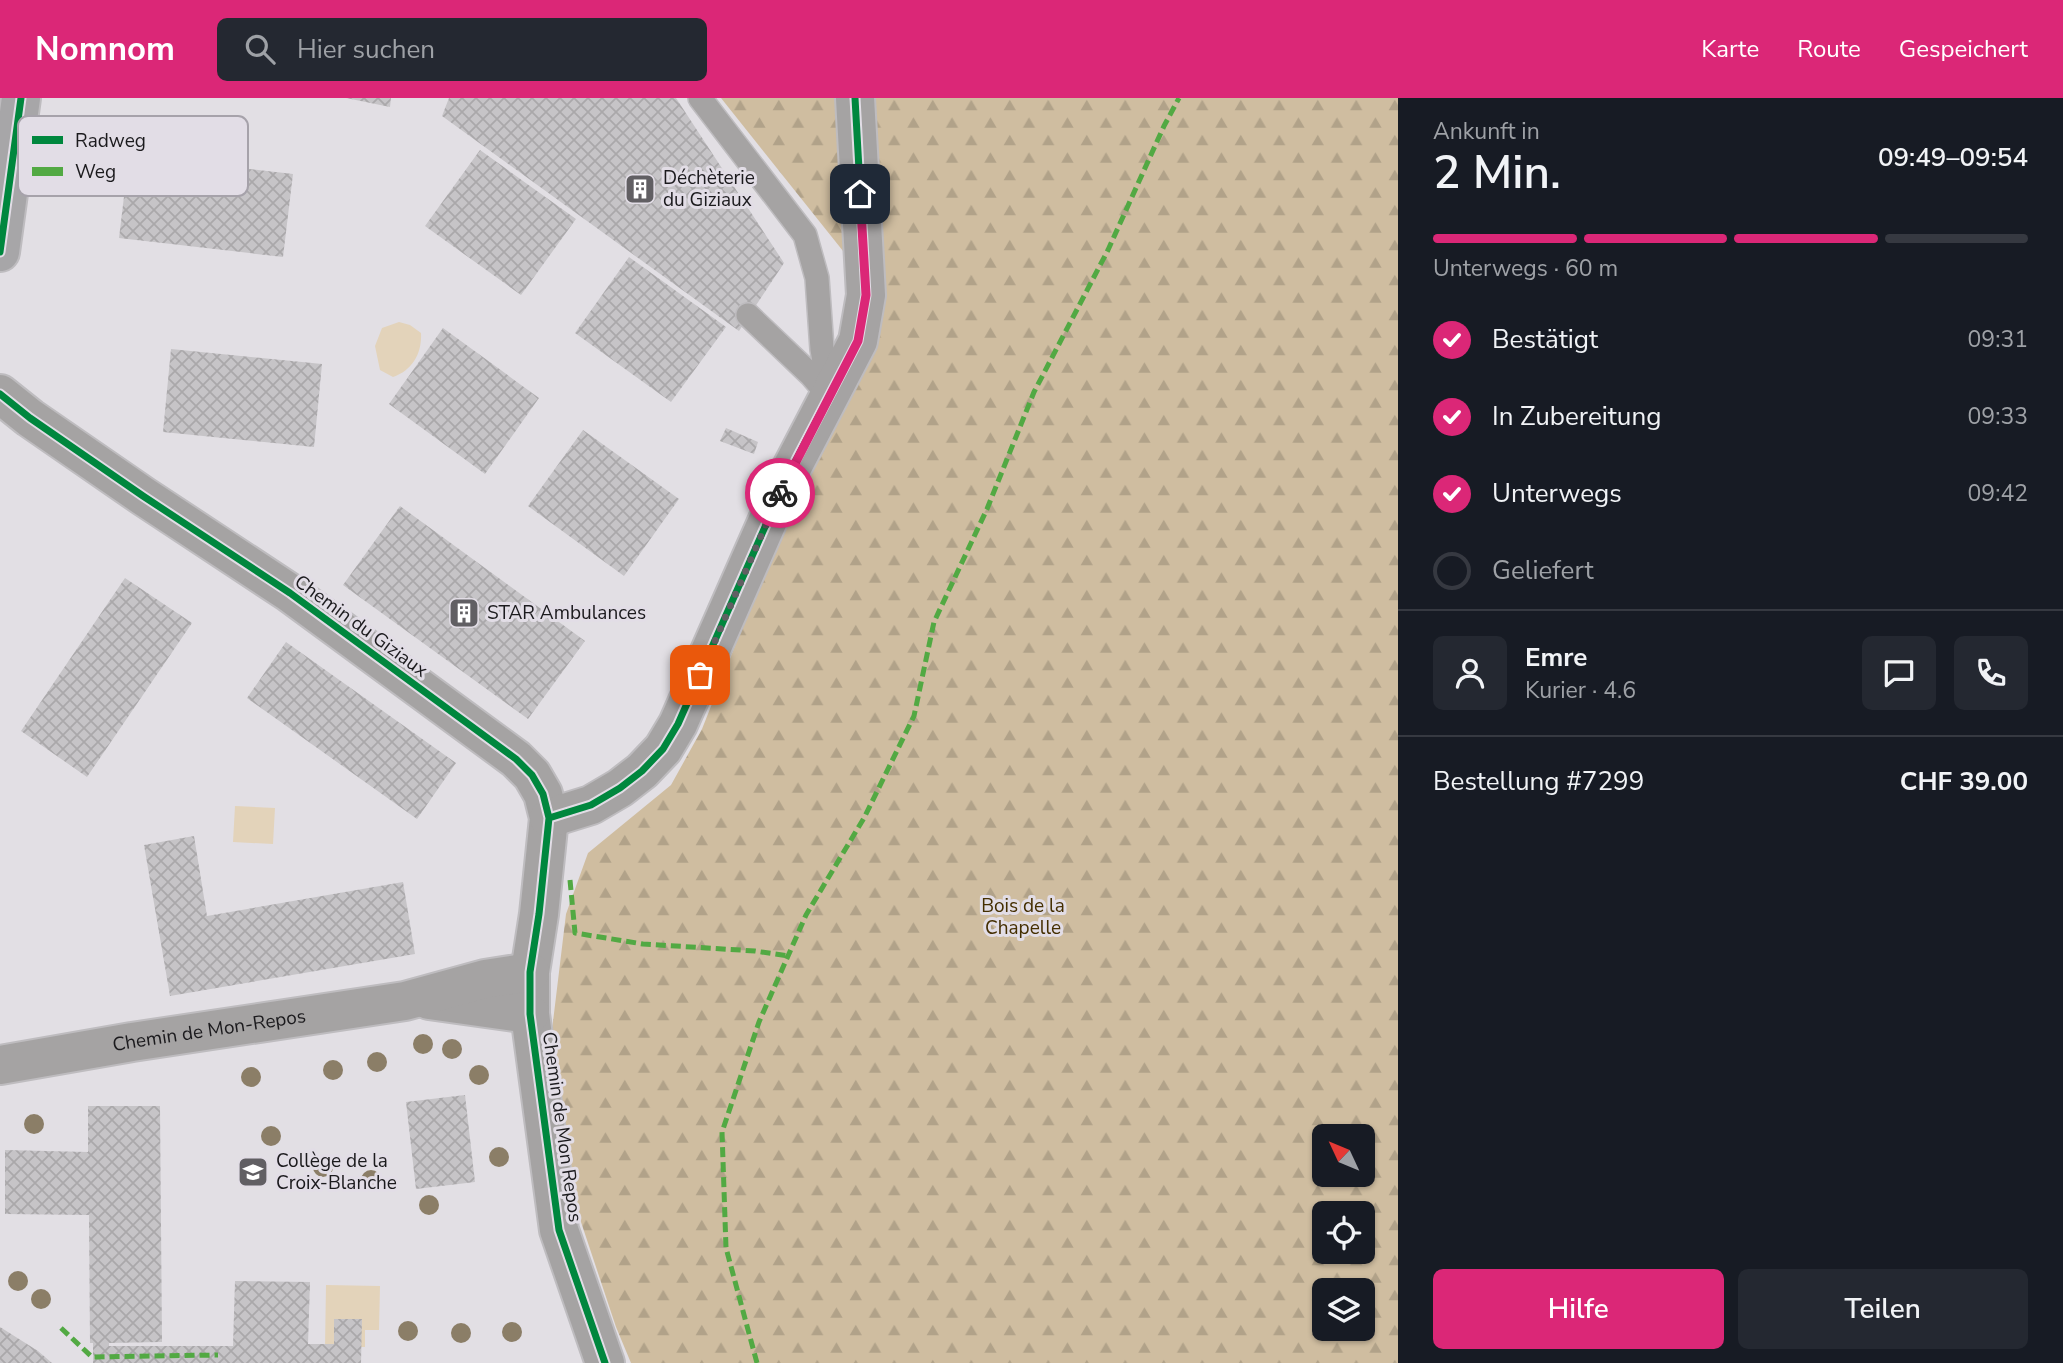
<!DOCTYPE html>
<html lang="de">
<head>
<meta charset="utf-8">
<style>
  :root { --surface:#171b24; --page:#242831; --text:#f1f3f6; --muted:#9ea1a6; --line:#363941; --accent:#db2777 }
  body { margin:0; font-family:"Nunito Sans",sans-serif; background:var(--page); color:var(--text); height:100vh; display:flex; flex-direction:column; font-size:26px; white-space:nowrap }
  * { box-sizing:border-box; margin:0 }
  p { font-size:23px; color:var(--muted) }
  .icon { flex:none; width:38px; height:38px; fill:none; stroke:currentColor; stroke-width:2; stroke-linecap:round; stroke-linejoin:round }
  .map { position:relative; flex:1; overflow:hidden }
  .details { display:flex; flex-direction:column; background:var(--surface); width:665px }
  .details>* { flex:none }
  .needle { width:46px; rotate:314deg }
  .controls { position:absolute; left:1312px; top:1026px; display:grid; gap:14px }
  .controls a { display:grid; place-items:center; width:63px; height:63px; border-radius:10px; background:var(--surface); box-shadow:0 2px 5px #0004; font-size:35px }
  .pin { position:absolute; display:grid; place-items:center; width:60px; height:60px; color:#fff; margin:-30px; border-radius:14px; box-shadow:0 4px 10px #0006 }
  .courier { position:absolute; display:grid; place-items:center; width:70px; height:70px; margin:-35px; border:5px solid #db2777; border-radius:50%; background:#fff; color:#222; box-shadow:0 2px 9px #0007 }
  .summary em { font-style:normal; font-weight:600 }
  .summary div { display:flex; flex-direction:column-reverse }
  .summary { display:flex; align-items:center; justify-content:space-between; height:119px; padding:0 35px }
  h1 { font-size:46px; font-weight:600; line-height:52px }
  .bar { display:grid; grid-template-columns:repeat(4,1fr); gap:10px 7px; align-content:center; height:84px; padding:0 35px }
  .bar i { height:9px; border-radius:5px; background:var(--line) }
  .bar .selected { background:var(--accent) }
  .bar p { grid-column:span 4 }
  .line { display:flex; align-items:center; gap:18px; padding:0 35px; border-top:2px solid var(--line) }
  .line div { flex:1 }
  .round { display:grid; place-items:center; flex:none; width:74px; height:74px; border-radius:10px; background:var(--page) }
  ol { padding:0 35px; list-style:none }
  li { display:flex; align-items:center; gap:21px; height:77px }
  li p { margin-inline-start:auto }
  li .icon { padding:7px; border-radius:50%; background:var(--accent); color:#fff; stroke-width:4 }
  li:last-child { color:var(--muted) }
  li i { width:38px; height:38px; border:4px solid var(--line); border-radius:50% }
  .primary-button { display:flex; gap:14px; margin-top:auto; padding:14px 35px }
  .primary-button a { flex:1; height:80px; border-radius:10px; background:var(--accent); color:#fff; font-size:28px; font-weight:600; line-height:80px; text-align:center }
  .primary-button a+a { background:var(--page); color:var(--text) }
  header { display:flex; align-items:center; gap:42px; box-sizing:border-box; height:98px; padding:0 35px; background:var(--accent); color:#fff }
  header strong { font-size:33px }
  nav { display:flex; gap:38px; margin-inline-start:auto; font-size:24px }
  .search { width:490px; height:63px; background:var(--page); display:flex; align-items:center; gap:18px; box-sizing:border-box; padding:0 24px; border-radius:10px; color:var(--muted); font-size:26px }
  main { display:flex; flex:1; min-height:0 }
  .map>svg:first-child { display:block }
  .green { fill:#e3d3ba }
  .forest { fill:url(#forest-firs); fill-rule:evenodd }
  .building { fill:url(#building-cross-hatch) }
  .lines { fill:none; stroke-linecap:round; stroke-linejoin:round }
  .service-casing { stroke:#bebcbf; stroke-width:26 }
  .minor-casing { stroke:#bebcbf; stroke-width:42 }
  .primary-casing { stroke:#bebcbf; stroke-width:42 }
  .service { stroke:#a5a3a3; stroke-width:23 }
  .minor { stroke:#a5a3a3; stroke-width:38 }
  .primary { stroke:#a7a6a8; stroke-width:38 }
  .quiet { stroke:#52a943; stroke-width:5; stroke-dasharray:10 5; stroke-linecap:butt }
  .cycleway-casing { stroke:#e2dde6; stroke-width:11 }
  .cycleway { stroke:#00873e; stroke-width:7 }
  .tree { fill:#8b7e67 }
  .done { stroke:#615f63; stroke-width:7; stroke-dasharray:0 12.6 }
  .route { stroke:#db2777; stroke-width:9 }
  .labels { text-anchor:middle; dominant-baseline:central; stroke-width:6; stroke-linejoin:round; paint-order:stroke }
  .poi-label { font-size:19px; fill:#1b1a1d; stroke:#e2dde6; text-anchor:start }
  .street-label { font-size:19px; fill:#1b1a1d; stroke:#e2dde6 }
  .park-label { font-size:19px; fill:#442e00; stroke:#e2dde6 }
  .key { fill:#e2dde6; stroke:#a6a2aa; stroke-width:2 }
  .key-label { font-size:19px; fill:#1b1a1d }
</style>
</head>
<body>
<header>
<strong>Nomnom</strong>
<div class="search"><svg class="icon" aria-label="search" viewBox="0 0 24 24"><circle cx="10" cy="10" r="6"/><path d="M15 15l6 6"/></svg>Hier suchen</div>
<nav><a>Karte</a><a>Route</a><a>Gespeichert</a></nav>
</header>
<main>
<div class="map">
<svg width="1398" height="1265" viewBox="0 0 1398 1265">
  <defs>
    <pattern id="forest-firs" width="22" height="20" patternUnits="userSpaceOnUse" patternTransform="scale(1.75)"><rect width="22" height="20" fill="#cfbda0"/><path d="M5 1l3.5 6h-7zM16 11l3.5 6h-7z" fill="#b1a289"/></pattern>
    <pattern id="building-cross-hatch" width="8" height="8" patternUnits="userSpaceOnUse" patternTransform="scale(1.75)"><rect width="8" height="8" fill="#c6c4c7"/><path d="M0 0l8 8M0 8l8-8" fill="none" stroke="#aaa8aa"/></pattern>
  </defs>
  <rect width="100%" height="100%" fill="#e2dfe4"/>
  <path class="green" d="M 399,224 L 410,227 L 421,235 C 422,255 413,272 393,279 L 380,272 L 375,248 L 382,230 Z
    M 235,708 L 275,710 L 273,746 L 233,744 Z
    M 326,1187 L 380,1188 L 379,1232 L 365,1232 L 365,1249 L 325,1249 Z"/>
  <path class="forest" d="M 721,0 L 1398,0 L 1398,1265 L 631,1265 L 616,1229 L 578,1115 L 552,932 L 566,816 L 588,755 L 671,687 L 702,631 L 771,457 L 848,291 L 847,158 ZM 1325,1038 L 1363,1038 L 1363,1076 L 1325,1076 ZM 1325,1115 L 1363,1115 L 1363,1153 L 1325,1153 ZM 1325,1192 L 1363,1192 L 1363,1230 L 1325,1230 Z"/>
  <path class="building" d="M 346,0 L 391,0 L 390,9 Z
    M 449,0 L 676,0 L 784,165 L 739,233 L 442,18 Z
    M 480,52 L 576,121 L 521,197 L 425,128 Z
    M 129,57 L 293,76 L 283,159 L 119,140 Z
    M 629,159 L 726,229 L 671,304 L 575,235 Z
    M 443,230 L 539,300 L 485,376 L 389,306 Z
    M 171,251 L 322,266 L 314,349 L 163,334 Z
    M 726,330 L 758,344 L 754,356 L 720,343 Z
    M 583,332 L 679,401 L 624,478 L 528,408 Z
    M 400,408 L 585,543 L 528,621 L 343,487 Z
    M 125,480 L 192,525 L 87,679 L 21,633 Z
    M 286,544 L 456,665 L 417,721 L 247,600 Z
    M 194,738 L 207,818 L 403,784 L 415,856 L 170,898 L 144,747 Z
    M 465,997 L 475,1084 L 416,1091 L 406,1004 Z
    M 88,1008 L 160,1008 L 162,1244 L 109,1245 L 109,1248 L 233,1248 L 235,1183 L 310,1184 L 308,1246 L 334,1246 L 334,1221 L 362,1221 L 361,1265 L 93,1265 L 93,1245 L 90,1245 L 89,1117 L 5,1116 L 5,1052 L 88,1054 Z
    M 0,1229 L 38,1253 L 52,1265 L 0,1265 Z"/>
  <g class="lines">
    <g class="service-casing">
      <path id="service" d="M 700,0 L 805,137 L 817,180 L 822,251 L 830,299 L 811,277 L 748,217"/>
    </g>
    <g class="minor-casing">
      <g id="minor">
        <path d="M 0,296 L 30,320 L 143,398 L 290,495 L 516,661 L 532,677 L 543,696 L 549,720 L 539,816 L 530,874 L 530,916 L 559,1132 L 605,1265"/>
        <path d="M 549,720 L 591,707 L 620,690 L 642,673 L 663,651 L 678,626 L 787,379 L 858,243 L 866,197 L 855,0"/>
        <path d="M 429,902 L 530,916"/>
        <path id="s1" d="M 0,967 L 132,944 L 405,903 L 485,881 L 530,874"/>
      </g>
    </g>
    <g class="primary-casing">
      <path id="primary" d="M 0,154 L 21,0"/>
    </g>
    <use href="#service" class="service"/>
    <use href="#minor" class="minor"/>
    <use href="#primary" class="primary"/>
    <path class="quiet" d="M 570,782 L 575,835 L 643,846 L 755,853 L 788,858
      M 61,1230 L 92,1259 L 218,1257
      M 757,1265 L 726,1150 L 722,1034 L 759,924 L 806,817 L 864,720 L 914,618 L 934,524 L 987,411 L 1034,294 L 1108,152 L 1164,28 L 1179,0"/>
    <g class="cycleway-casing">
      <path id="cycleway" d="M 0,154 L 21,0
        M 0,296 L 30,320 L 143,398 L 290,495 L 516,661 L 532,677 L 543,696 L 549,720 L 539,816 L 530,874 L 530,916 L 559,1132 L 605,1265
        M 549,720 L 591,707 L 620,690 L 642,673 L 663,651 L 678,626 L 787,379 L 858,243 L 866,197 L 855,0"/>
    </g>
    <use href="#cycleway" class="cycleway"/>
  </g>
  <g class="tree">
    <circle cx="423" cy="946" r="10"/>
    <circle cx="452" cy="951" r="10"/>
    <circle cx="377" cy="964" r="10"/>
    <circle cx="333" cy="972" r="10"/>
    <circle cx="479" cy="977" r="10"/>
    <circle cx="251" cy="979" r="10"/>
    <circle cx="34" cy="1026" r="10"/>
    <circle cx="271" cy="1038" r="10"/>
    <circle cx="499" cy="1059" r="10"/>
    <circle cx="323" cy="1069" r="10"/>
    <circle cx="371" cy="1082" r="10"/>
    <circle cx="429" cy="1107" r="10"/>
    <circle cx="18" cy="1183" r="10"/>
    <circle cx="41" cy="1201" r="10"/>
    <circle cx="408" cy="1233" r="10"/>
    <circle cx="512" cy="1234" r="10"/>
    <circle cx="461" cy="1235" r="10"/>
  </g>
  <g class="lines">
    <path class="done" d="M 700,577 L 780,395"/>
    <path class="route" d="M 780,395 L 858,243 L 866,197 L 860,96"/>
  </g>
  <defs>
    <g id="building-square" transform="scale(1.575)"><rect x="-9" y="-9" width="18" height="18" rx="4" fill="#615f63" stroke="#e2dde6"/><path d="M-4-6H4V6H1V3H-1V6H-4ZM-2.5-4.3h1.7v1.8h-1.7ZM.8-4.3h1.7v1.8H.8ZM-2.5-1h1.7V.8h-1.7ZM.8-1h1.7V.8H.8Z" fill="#fff"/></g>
    <g id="school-square" transform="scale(1.575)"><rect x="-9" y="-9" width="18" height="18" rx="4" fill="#615f63" stroke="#e2dde6"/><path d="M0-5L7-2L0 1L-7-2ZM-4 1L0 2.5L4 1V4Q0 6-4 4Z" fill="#fff"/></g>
  </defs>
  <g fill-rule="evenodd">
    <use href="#building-square" x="640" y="91"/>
    <use href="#building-square" x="464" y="515"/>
    <use href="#school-square" x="253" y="1074"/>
  </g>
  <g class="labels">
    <g class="poi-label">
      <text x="663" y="80">Déchèterie<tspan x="663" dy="22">du Giziaux</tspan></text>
      <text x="487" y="515">STAR Ambulances</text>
      <text x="276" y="1063">Collège de la<tspan x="276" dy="22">Croix-Blanche</tspan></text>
    </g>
    <g class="street-label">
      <text transform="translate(361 528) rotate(36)">Chemin du Giziaux</text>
      <text stroke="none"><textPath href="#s1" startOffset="212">Chemin de Mon-Repos</textPath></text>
      <text transform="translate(562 1029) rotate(82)">Chemin de Mon Repos</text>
    </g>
    <g class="park-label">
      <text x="1023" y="808">Bois de la<tspan x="1023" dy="22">Chapelle</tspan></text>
    </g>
  </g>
  <rect x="18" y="18" width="230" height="80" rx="10" class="key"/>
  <rect x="32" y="38" width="31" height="8" fill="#00873e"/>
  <rect x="32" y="69" width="31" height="9" fill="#52a943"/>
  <g class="key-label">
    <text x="75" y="49">Radweg</text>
    <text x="75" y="80">Weg</text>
  </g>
</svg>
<div class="controls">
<a><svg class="needle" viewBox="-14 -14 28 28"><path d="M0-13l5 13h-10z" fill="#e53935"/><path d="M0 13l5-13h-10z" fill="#9ea1a6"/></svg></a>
<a><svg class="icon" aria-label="locate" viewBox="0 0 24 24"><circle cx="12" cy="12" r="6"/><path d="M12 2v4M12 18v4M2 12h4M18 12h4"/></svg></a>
<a><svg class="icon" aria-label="layers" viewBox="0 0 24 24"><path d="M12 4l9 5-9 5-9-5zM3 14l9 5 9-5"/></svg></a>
</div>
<div class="pin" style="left:700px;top:577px;background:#ea580c"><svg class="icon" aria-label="bag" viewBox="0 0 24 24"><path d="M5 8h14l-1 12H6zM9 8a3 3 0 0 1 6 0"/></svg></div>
<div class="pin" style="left:860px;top:96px;background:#1f2937"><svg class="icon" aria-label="home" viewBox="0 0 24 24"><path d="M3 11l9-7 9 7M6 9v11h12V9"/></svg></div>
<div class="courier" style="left:780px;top:395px"><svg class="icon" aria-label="bike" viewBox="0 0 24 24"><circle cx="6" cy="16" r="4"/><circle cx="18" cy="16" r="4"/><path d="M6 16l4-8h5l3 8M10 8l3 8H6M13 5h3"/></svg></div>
</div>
<section class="details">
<div class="summary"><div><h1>2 Min.</h1><p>Ankunft in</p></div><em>09:49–09:54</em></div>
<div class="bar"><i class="selected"></i><i class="selected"></i><i class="selected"></i><i></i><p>Unterwegs · 60 m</p></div>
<ol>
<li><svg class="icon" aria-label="check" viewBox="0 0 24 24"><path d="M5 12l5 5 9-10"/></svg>Bestätigt<p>09:31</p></li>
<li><svg class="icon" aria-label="check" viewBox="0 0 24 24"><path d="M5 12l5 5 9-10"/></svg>In Zubereitung<p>09:33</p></li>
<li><svg class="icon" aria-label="check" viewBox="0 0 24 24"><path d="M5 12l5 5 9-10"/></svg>Unterwegs<p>09:42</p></li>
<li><i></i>Geliefert</li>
</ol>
<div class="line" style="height:126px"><a class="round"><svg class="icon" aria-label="person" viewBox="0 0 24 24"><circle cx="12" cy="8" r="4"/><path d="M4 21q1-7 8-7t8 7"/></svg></a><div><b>Emre</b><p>Kurier · 4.6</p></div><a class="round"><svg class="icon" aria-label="chat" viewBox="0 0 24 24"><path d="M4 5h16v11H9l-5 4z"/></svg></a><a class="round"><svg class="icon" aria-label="phone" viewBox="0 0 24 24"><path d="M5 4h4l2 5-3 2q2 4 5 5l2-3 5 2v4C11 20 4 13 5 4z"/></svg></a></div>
<div class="line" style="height:91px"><div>Bestellung #7299</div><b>CHF 39.00</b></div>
<div class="primary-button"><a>Hilfe</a><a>Teilen</a></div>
</section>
</main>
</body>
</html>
